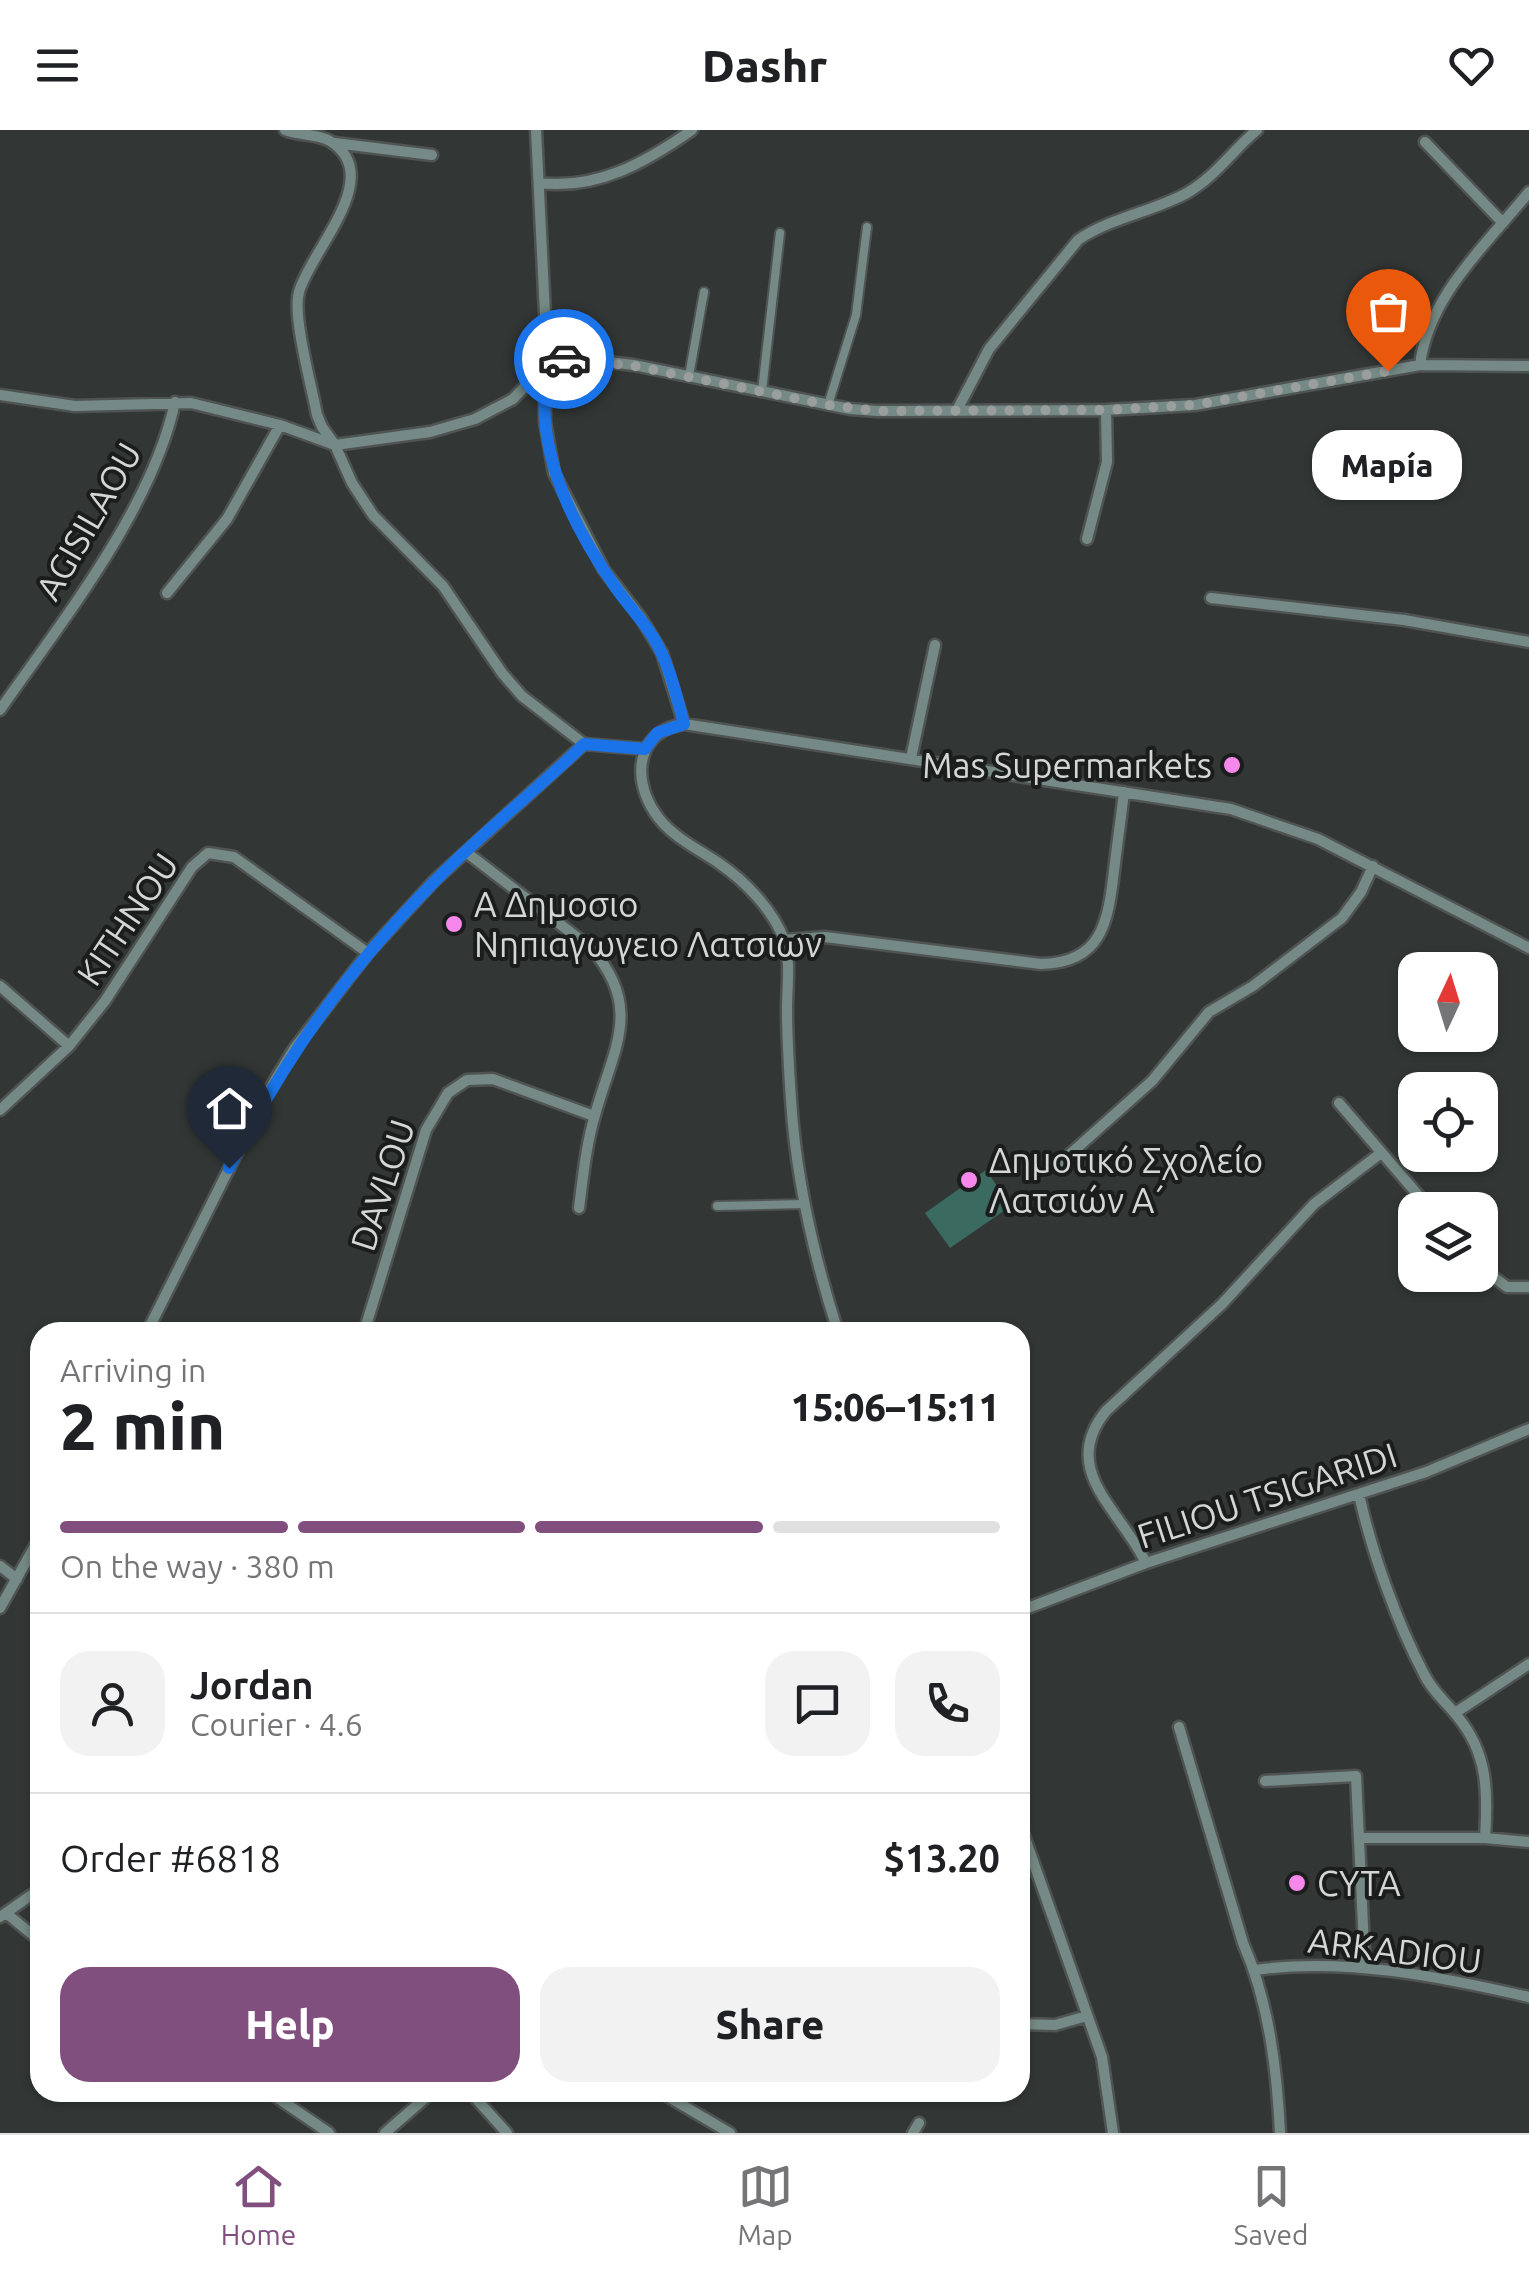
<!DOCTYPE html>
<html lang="en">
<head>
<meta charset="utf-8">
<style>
  :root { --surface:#fff; --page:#f2f2f2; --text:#202124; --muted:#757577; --line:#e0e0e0; --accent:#804f7e }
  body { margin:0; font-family:Ubuntu,sans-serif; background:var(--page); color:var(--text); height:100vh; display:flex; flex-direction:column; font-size:38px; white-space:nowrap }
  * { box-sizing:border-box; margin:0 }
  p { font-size:32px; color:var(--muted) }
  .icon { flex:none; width:55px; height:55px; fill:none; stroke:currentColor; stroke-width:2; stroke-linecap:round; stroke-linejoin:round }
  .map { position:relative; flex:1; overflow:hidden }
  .panel { position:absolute; left:30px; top:1192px; width:1000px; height:780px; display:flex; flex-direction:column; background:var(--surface); border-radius:30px; box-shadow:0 2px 8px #0004 }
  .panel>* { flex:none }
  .needle { width:65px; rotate:4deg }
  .controls { position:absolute; left:1398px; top:822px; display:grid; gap:20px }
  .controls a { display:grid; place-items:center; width:100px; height:100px; border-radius:20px; background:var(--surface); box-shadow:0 2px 8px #0004; font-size:50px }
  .pin { position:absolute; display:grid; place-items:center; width:85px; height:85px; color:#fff; margin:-102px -42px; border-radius:50% 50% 50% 0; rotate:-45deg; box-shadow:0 0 10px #0007 }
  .pin .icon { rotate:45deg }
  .courier { position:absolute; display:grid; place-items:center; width:100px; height:100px; margin:-50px; border:8px solid #1a73e8; border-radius:50%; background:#fff; color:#222; box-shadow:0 2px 12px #0007 }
  .bubble { position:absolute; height:70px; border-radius:30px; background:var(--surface); box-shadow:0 2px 8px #0004; font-size:32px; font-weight:800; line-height:70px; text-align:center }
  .headline em { font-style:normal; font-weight:800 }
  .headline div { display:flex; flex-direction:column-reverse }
  .headline { display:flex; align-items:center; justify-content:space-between; height:170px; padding:0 30px }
  h1 { font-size:65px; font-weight:800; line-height:75px }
  .bar { display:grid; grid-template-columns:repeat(4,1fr); gap:15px 10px; align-content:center; height:120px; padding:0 30px }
  .bar i { height:12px; border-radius:8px; background:var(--line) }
  .bar .selected { background:var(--accent) }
  .bar p { grid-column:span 4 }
  .line { display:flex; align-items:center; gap:25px; padding:0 30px; border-top:2px solid var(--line) }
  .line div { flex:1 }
  .round { display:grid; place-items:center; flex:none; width:105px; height:105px; border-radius:30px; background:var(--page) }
  .primary-button { display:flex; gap:20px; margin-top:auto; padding:20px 30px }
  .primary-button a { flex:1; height:115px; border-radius:30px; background:var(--accent); color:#fff; font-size:40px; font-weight:800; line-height:115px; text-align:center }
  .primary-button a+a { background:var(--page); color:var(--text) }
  header { display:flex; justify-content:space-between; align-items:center; height:130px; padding:0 30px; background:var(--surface); font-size:45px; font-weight:800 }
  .tab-bar { display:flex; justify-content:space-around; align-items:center; height:140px; border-top:2px solid var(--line); background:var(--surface); font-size:28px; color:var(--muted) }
  .tab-bar a { display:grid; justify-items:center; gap:5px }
  .tab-bar .selected { color:var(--accent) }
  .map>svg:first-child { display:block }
  .green { fill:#3b6a61 }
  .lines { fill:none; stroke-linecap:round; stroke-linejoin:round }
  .service-casing { stroke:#4f5453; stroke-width:12 }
  .minor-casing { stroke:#4f5453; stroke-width:15 }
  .service { stroke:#758a86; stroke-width:8 }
  .minor { stroke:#758a86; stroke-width:10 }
  .done { stroke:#9a9e9d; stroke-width:10; stroke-dasharray:0 18 }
  .route { stroke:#1a73e8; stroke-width:12 }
  .poi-dot { fill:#f688ec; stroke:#1b1d1d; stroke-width:4 }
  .labels { text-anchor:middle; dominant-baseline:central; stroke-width:8; stroke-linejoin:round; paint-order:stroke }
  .street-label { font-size:35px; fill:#d2d6d5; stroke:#1b1d1d }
  .poi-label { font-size:35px; fill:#d2d6d5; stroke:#1b1d1d; text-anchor:start }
</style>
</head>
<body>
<header><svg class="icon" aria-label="menu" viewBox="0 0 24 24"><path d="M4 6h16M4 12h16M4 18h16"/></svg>Dashr<svg class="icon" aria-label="heart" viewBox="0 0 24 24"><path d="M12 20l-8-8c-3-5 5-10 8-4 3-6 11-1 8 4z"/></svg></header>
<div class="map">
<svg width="1529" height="2003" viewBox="0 0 1529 2003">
  <rect width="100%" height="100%" fill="#323736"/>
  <path class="green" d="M 986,1040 L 1011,1076 L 950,1118 L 925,1083 Z"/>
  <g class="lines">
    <g class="service-casing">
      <path id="service" d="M 689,246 L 704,162
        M 762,261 L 780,103
        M 828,275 L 856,185 L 867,97
        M 717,1076 L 804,1074"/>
    </g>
    <g class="minor-casing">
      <path id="minor" d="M 285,0 C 299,6 316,3 330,11 C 387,46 310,121 299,162 C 292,186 312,257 317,285 L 322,297 L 335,315 L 352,353 L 373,385 L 443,456 L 502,543 L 522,566 L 584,614 L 645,619
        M 536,0 L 545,184 L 551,206 L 545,250 L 545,292 L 554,343 L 604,440 L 641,488 L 662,523 L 684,594
        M 1425,12 L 1503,93
        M 335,13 L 432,25
        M 539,53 C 597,60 645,33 692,0
        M 1420,235 C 1428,166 1487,114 1529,62
        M 0,265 L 75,276 L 191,273 L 280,295 L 335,315 L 430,302 L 475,289 L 513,269 L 550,230 L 573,228 L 634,235 L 850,279 L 877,281 L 1106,280 L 1195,275 L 1420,235 L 1529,236
        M 957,280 L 989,219 L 1078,110 C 1110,88 1152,82 1187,63 C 1215,47 1233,20 1257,0
        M 1087,409 L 1107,332 L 1106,280
        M 167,463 L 227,389 L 280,295
        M 1211,468 L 1404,490 L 1529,512
        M 0,580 C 62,491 152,379 175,272
        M 911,628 L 935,515
        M 466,722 L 591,818 C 644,878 613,919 595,985 C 586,1015 583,1047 579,1078
        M 784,810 L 825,807 L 1041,834 C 1102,833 1108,792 1114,741 C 1117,715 1121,688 1124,662
        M 0,856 L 69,916
        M 1339,973 L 1431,1080
        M 0,980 L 69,916 L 105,871 L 192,737 L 208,723 L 234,727 L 368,823
        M 1059,1034 L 1152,951 L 1209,882 L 1253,856 L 1342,788 L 1361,762 L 1373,736
        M 1480,1137 L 1507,1157 L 1529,1157
        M 147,1202 L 265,967 L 294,919 L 368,823 L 434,751 L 584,614
        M 364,1202 L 426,1000 L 448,963 L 467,950 L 493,949 L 594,986
        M 838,1202 C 814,1127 796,1050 791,970 C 789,940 787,909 787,878 C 787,857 791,830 784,810 C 774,781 745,751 720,734 C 697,718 671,707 655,683 C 631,647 637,601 684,594 L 1231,679 L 1318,709 L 1529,818
        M 1359,1364 C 1371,1420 1397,1493 1424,1544 C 1432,1561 1445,1571 1457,1586 C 1488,1623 1488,1661 1485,1708
        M 1146,1433 C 1121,1380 1058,1340 1106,1281 L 1222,1174 L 1314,1074 L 1381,1023
        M 0,1436 L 17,1449
        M 0,1478 L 40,1407
        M 1020,1481 L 1146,1433 L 1426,1342 L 1529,1299
        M 1455,1583 L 1529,1534
        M 1179,1597 L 1243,1813 C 1269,1872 1277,1940 1280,2003
        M 1265,1651 L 1356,1646 L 1365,1838
        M 1020,1694 L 1102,1927 L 1113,2003
        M 1361,1708 L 1485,1708 L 1529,1712
        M 6,1783 L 40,1811
        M 0,1787 L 40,1759
        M 1255,1840 C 1345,1827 1441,1847 1529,1867
        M 1020,1894 L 1055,1895 L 1087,1886
        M 269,1962 L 329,2003
        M 470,1962 L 507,2003
        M 660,1962 L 730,2003
        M 385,2003 L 432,1962
        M 913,2003 L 919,1993"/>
    </g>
    <use href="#service" class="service"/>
    <use href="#minor" class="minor"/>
  </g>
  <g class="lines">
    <path class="done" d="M 564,229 L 634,236 L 828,275 L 878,281 L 1106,280 L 1194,275 L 1388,241"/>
    <path class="route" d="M 229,1038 C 285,927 345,843 432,754 C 480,704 535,662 584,614 L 645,619 L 657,603 L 684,594 C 676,564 669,533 653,507 C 642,490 628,475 616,458 C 570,393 529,311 550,230 L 564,229"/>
  </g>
  <g class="poi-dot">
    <circle cx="1232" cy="635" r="10"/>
    <circle cx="454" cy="794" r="10"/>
    <circle cx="969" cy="1050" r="10"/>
    <circle cx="1297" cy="1753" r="10"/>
  </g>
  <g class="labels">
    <g class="street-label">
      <text transform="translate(88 391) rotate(-60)">AGISILAOU</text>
      <text transform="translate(127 789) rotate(-56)">KITHNOU</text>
      <text transform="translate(382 1055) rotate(-72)">DAVLOU</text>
      <text transform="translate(1267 1365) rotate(-18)">FILIOU TSIGARIDI</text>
      <text transform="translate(1395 1820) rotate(7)">ARKADIOU</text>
    </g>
    <g class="poi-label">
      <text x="1212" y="635" text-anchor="end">Mas Supermarkets</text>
      <text x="474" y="774">Α Δημοσιο<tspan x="474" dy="40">Νηπιαγωγειο Λατσιων</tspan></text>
      <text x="989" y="1030">Δημοτικό Σχολείο<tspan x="989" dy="40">Λατσιών Α΄</tspan></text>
      <text x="1317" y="1753">CYTA</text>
    </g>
  </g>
</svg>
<div class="controls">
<a><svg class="needle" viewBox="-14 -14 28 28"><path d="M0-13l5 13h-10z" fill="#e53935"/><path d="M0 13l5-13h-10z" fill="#757577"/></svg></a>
<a><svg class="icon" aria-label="locate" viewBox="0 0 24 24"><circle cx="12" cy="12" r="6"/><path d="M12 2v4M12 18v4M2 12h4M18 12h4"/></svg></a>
<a><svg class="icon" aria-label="layers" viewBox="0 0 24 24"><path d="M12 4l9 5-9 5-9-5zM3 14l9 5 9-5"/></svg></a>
</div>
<div class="pin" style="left:1388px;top:241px;background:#ea580c"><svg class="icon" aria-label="bag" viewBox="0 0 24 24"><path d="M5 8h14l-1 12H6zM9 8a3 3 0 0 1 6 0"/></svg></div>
<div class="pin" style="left:229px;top:1038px;background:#1f2937"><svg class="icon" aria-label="home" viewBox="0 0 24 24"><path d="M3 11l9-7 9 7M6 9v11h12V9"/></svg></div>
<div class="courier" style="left:564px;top:229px"><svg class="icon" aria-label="car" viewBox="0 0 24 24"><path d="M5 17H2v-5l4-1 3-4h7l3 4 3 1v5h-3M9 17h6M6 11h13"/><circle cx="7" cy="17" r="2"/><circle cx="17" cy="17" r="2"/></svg></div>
<div class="bubble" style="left:1312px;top:300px;width:150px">Mapía</div>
<section class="panel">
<div class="headline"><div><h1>2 min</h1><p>Arriving in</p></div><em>15:06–15:11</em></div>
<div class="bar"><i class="selected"></i><i class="selected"></i><i class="selected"></i><i></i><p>On the way · 380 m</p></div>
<div class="line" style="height:180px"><a class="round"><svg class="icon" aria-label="person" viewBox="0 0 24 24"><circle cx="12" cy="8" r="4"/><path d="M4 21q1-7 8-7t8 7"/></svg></a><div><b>Jordan</b><p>Courier · 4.6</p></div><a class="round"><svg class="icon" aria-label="chat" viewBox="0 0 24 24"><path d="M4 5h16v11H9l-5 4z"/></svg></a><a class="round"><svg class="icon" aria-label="phone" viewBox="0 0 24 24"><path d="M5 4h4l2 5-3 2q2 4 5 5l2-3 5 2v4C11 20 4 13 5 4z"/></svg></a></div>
<div class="line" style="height:130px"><div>Order #6818</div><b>$13.20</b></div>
<div class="primary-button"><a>Help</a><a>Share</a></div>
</section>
</div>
<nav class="tab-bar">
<a class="selected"><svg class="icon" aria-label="home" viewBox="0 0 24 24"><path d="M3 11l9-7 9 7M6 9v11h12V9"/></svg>Home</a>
<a><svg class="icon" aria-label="map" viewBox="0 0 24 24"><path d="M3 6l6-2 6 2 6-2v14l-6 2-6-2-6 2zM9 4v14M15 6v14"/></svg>Map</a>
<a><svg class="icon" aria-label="saved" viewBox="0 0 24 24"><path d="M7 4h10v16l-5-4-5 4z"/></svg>Saved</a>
</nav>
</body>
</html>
